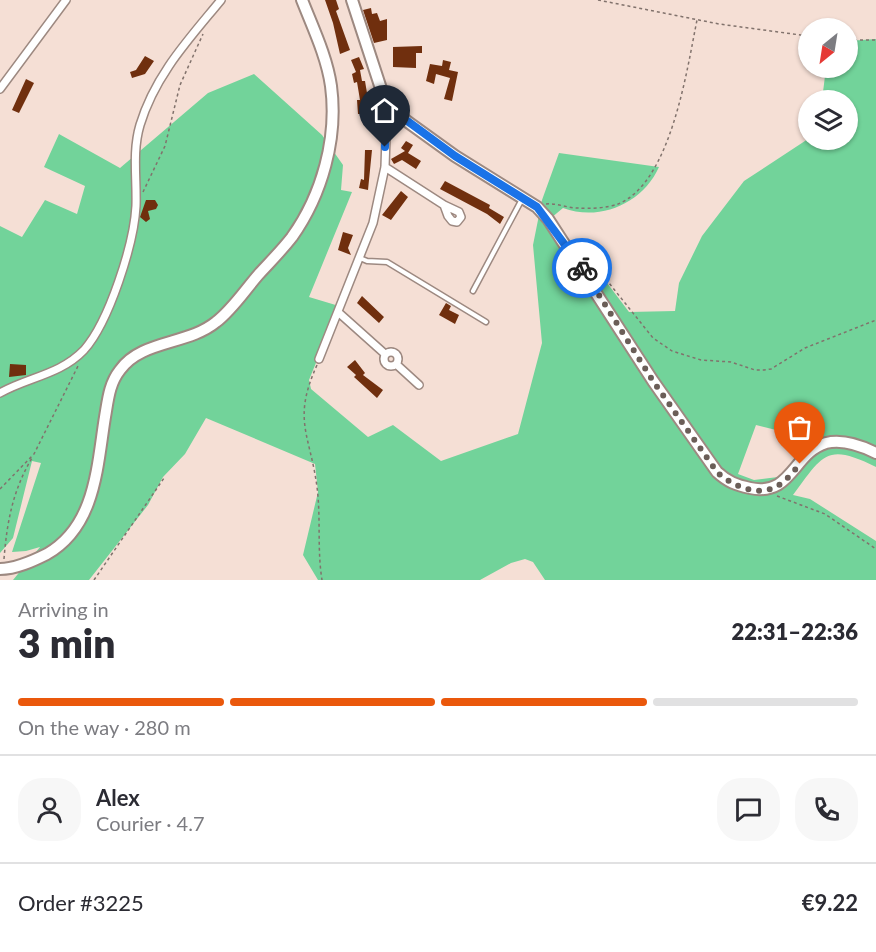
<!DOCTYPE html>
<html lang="en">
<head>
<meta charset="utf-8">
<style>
  :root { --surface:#fff; --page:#f7f7f7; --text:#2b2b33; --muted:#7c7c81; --line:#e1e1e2; --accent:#ea580c }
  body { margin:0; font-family:Lato,sans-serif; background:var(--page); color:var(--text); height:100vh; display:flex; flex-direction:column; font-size:22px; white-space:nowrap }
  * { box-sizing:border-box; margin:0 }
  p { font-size:20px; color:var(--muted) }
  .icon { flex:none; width:33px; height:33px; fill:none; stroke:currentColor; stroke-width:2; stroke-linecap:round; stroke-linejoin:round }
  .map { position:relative; height:580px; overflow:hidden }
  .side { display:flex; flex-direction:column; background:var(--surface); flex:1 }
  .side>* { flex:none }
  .needle { width:39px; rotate:210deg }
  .tools { position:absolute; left:798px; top:18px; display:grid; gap:12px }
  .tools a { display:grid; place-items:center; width:60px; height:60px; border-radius:50%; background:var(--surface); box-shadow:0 2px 4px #0004; font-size:30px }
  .pin { position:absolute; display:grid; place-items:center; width:51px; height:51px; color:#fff; margin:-62px -26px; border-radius:50% 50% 50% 0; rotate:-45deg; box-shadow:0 0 6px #0007 }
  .pin .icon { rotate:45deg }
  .courier { position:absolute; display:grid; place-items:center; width:60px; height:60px; margin:-30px; border:4px solid #1a73e8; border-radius:50%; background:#fff; color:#222; box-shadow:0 2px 8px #0007 }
  .overview em { font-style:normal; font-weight:800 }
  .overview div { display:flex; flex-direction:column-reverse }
  .overview { display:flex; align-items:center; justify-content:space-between; height:102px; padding:0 18px }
  h1 { font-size:39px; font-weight:800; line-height:45px }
  .bar { display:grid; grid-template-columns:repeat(4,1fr); gap:9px 6px; align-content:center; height:72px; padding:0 18px }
  .bar i { height:8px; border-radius:4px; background:var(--line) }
  .bar .selected { background:var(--accent) }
  .bar p { grid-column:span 4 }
  .line { display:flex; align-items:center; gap:15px; padding:0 18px; border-top:2px solid var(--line) }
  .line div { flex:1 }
  .round { display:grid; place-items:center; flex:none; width:63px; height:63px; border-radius:24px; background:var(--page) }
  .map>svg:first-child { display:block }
  .green { fill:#72d39a; fill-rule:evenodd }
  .building { fill:#702f0e }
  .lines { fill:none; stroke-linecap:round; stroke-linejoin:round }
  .lane-casing { stroke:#9d8981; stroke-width:7 }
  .street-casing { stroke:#9d8981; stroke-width:10 }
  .secondary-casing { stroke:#9d8981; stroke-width:14 }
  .path { stroke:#81726c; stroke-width:1.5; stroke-dasharray:3 3; stroke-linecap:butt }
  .lane { stroke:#fff; stroke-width:4 }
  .street { stroke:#fff; stroke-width:7 }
  .secondary { stroke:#fff; stroke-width:10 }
  .done { stroke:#6b5e58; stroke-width:6; stroke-dasharray:0 10.8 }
  .route { stroke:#1a73e8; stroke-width:8 }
</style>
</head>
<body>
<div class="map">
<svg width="876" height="580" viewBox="0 0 876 580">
  <rect width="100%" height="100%" fill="#f5dfd5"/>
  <path class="green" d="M 876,39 L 876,467 C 826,442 823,455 793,495 L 810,499 L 876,541 L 876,580 L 545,580 L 533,562 L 525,559 L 511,563 L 480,580 L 318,580 L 303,555 L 318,492 L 315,464 L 206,418 L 185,454 L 163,477 L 148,505 L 89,580 L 13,580 L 40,547 L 26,551 L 12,552 L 41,463 L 32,461 L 13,538 L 0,553 L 0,226 L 22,237 L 45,200 L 77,214 L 85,186 L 44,167 L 59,134 L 120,168 L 208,93 L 254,74 L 322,135 L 343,165 L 341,190 L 352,192 L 309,297 L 339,306 L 309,380 L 311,389 L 368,437 L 393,425 L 441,461 L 518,434 L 542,343 L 533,245 L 542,200 L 559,153 L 659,167 C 643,203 600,222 563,208 L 545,223 L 584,259 L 595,267 L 629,312 L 675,311 L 679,283 L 702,236 L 744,181 L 808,139 L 848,140 L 848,100 L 822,100 L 826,68 L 848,68 L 848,41 ZM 756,425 L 832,444 L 798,462 L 786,476 L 754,480 L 738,474 Z"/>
  <path class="building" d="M 325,0 L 336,0 L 339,9 L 336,11 L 350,50 L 340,54 L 333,23 Z
    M 371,8 L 372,14 L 377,13 L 380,21 L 387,19 L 387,40 L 374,43 L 363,10 Z
    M 422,46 L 422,53 L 416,53 L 416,68 L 393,67 L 393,47 Z
    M 145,56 L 154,61 L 145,74 L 132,78 L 130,72 L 136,70 Z
    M 359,57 L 364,69 L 360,70 L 362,81 L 365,81 L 367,93 L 367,114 L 358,114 L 357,100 L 360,100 L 357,82 L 354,83 L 352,74 L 356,72 L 351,60 Z
    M 443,60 L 451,62 L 449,70 L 458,72 L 452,101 L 444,99 L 450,78 L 436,74 L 434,84 L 426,81 L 430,64 L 442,66 Z
    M 26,79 L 34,83 L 19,113 L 12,110 Z
    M 406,141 L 413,145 L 408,153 L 421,161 L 416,169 L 402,160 L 394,164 L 391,159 L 405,151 L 401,148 Z
    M 365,150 L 372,150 L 368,190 L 359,188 L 361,179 L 364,180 Z
    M 445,181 L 490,205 L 489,208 L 504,217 L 500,224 L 487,214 L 440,189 Z
    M 401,191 L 408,197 L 391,220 L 382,215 Z
    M 146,200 L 155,200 L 158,205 L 156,209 L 148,211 L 150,219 L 146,222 L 140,217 Z
    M 343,232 L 353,235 L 348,248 L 351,255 L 338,250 Z
    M 362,296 L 384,317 L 379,323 L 357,303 Z
    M 446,303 L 451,306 L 449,310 L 459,315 L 455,324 L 439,315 Z
    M 355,360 L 365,373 L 363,375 L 383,390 L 377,398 L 354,377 L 356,375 L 347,367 Z
    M 10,364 L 26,365 L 26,375 L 9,377 Z"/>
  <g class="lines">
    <g class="lane-casing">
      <path id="lane" d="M 360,258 L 367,261 L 387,262 L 486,322
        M 473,291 L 521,201"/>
    </g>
    <g class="street-casing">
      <path id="street" d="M 0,89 L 66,0
        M 385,167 L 444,205 L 448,216 L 452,221 L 457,222 L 461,217 L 459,212 L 444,205
        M 338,312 L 385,354
        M384 359a7 7 0 1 1 14 0a7 7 0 1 1-14 0Z
        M 319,359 L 373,223 L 385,167 L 387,107
        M 396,364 L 419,385
        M 0,393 C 28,377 60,375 84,350 C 109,322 134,244 136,206 C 137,179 132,152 140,125 C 155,75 189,39 221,0"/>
    </g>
    <g class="secondary-casing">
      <path id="secondary" d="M 352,0 L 387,107 L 455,156 L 537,207 L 548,219 L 653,381 L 717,472 C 728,482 736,485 750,488 C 792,497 793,453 826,443 C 842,439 862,446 876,453
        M 0,569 C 16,569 33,561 47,554 C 96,526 97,466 105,417 C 108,400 109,384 120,370 C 141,340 188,345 216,322 C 232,310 245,290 259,274 C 270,262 282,250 292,237 C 322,195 338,138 331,86 C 327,57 313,28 302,0"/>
    </g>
    <path class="path" d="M 598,0 L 719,24 L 808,36
      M 848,40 L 876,40
      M 143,192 L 165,146 L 180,85 L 203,34
      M 546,204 C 557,203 567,208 578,208 C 589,209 607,208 618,204 C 671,183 687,69 697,20
      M 585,258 L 593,263 L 653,338 L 672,351 L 701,360 L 731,362 L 755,370 L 764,370 L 771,369 L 805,348 L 876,320
      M 317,365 C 292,420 310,434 317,487 C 321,518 317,549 322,580
      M 0,489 L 34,454 L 78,366
      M 777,496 L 825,514 L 876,549
      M 4,559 C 7,521 13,490 32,458
      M 94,580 L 164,478"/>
    <use href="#lane" class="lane"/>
    <use href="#street" class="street"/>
    <use href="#secondary" class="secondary"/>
  </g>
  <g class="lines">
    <path class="done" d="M 582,268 L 653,381 L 717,472 C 731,485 757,497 775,487 C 785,483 793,472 800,464"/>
    <path class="route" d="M 385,147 L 387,106 L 455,156 L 537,207 L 582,268"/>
  </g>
</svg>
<div class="tools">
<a><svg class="needle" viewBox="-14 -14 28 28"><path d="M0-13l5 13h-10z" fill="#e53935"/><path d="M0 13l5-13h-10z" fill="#7c7c81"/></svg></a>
<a><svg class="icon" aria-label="layers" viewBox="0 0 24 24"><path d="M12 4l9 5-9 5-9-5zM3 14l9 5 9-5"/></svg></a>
</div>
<div class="pin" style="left:800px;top:464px;background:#ea580c"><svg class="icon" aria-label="bag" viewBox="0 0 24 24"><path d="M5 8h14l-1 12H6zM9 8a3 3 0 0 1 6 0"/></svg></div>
<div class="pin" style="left:385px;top:147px;background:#1f2937"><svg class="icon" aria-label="home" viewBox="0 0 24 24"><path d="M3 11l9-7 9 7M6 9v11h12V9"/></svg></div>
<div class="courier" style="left:582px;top:268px"><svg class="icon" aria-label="bike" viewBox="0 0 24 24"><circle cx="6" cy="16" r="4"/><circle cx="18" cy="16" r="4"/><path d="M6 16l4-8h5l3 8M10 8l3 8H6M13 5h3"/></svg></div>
</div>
<section class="side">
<div class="overview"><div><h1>3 min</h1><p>Arriving in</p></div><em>22:31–22:36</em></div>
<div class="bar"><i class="selected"></i><i class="selected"></i><i class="selected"></i><i></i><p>On the way · 280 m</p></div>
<div class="line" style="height:108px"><a class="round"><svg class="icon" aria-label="person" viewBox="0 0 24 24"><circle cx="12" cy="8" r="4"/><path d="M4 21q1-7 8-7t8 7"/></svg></a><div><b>Alex</b><p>Courier · 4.7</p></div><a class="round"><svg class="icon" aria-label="chat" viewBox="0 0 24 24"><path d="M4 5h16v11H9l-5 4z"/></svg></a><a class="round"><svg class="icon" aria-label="phone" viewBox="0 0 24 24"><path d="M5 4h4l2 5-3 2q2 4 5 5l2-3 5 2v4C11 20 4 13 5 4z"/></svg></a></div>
<div class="line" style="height:78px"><div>Order #3225</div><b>€9.22</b></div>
</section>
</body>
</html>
